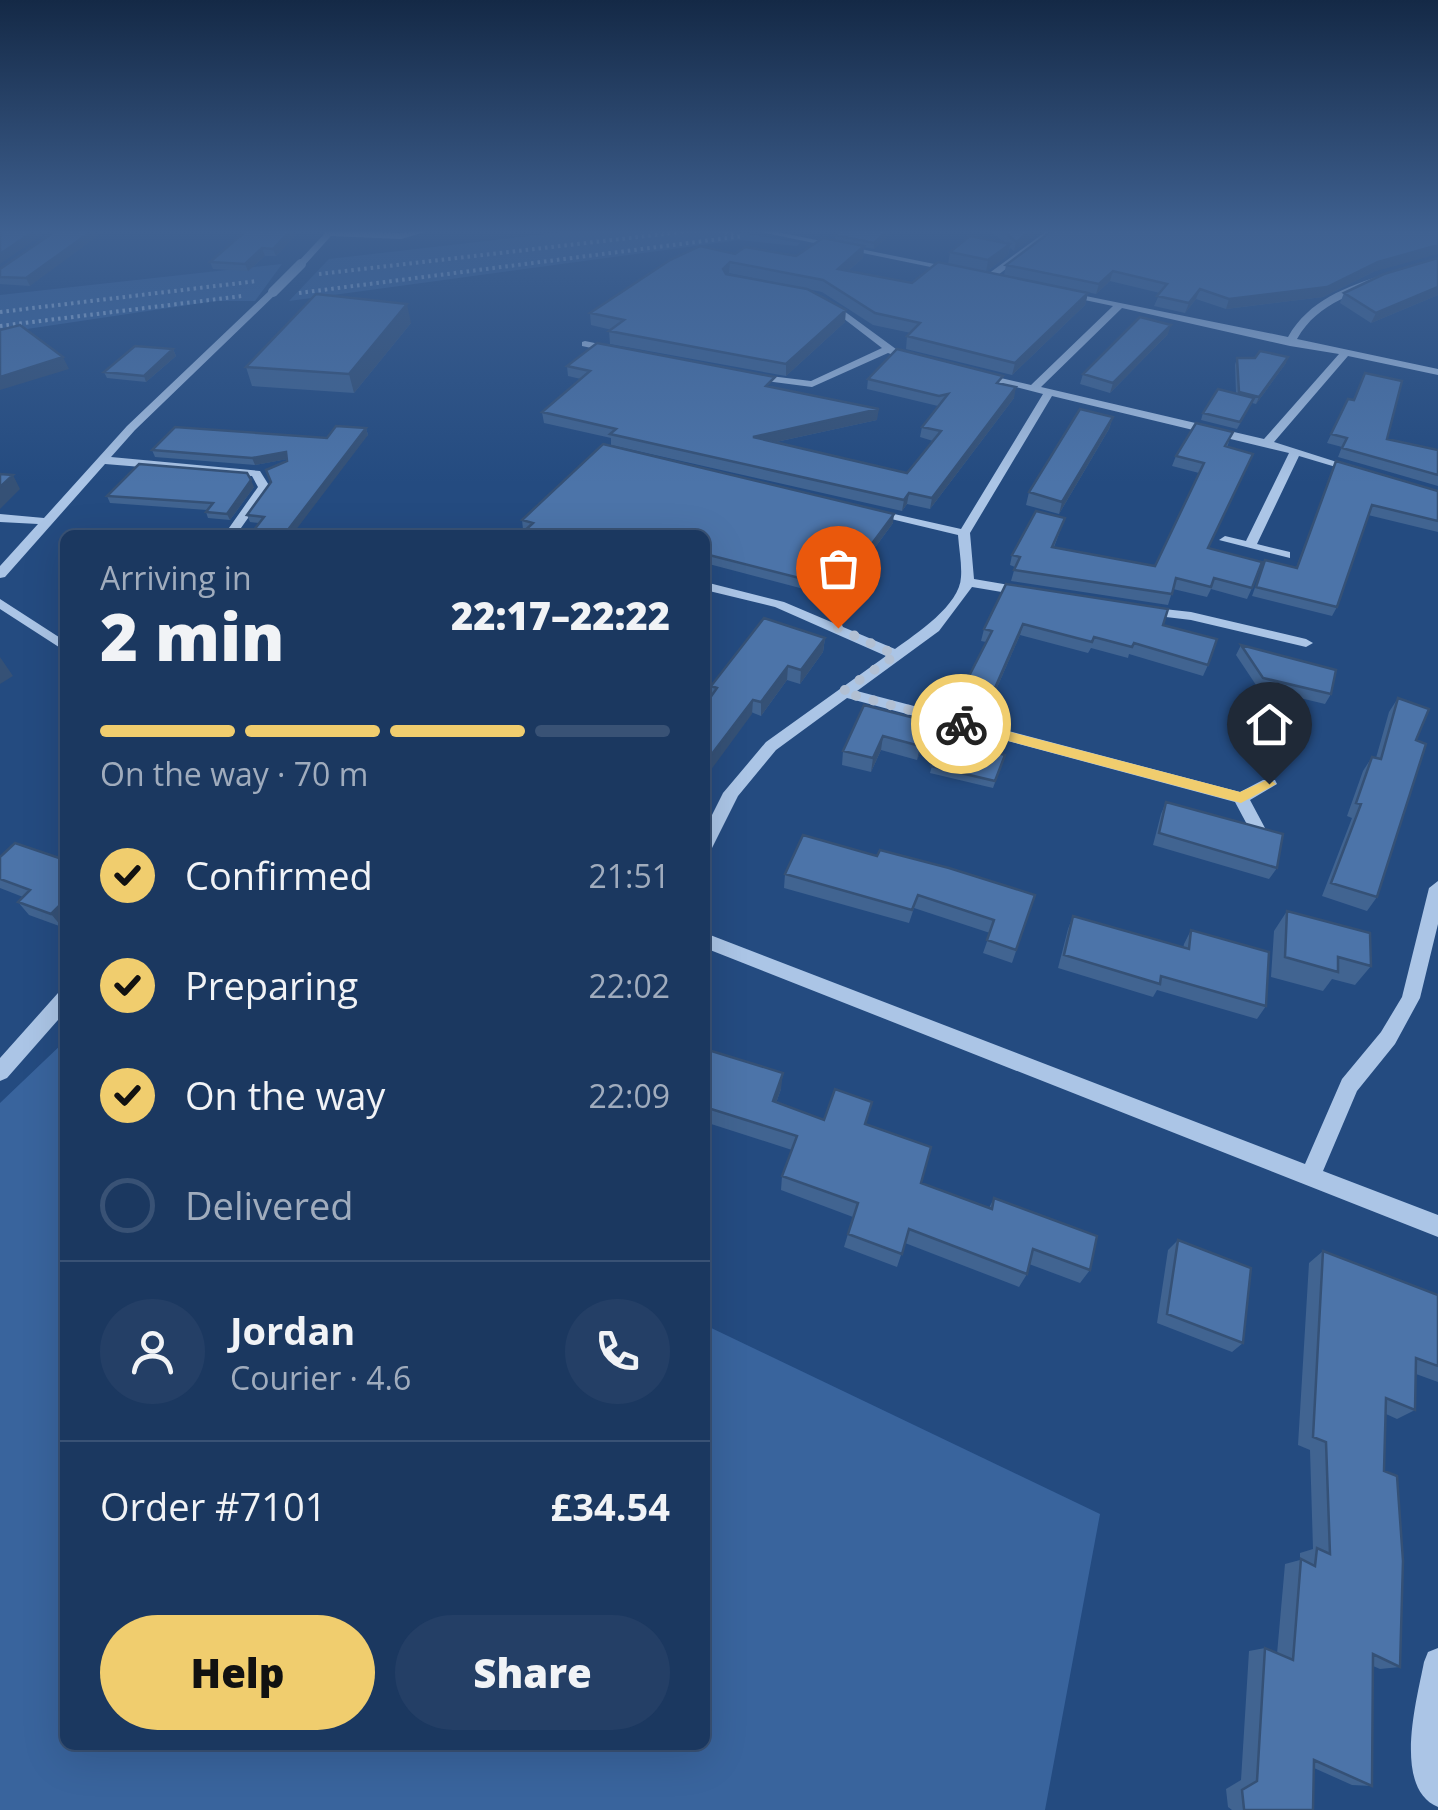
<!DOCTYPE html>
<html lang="en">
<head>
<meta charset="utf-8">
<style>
  :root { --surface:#1b3860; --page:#243f66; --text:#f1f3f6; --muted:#a0acbd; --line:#395275; --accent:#f0cd6e }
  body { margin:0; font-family:"Open Sans",sans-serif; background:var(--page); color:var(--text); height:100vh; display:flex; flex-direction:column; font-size:38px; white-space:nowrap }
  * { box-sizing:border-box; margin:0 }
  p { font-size:32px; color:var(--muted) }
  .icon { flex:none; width:55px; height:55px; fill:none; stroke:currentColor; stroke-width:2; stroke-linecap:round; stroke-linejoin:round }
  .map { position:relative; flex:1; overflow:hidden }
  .panel { position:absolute; left:60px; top:530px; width:650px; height:1220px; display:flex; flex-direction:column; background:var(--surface); border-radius:15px; box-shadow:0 10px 40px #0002,0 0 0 2px var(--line) }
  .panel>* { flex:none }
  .pin { position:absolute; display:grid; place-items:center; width:85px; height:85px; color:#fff; margin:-102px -42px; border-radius:50% 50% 50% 0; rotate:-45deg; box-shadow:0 0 10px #0007 }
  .pin .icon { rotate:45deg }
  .courier { position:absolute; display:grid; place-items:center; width:100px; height:100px; margin:-50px; border:8px solid #f0cd6e; border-radius:50%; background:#fff; color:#222; box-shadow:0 2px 12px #0007 }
  .headline em { font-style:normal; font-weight:800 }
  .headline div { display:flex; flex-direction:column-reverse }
  .headline { display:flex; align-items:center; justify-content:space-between; height:170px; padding:0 40px }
  h1 { font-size:65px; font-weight:800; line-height:75px }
  .bar { display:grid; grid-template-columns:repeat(4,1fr); gap:15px 10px; align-content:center; height:120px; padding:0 40px }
  .bar i { height:12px; border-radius:8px; background:var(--line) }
  .bar .current { background:var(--accent) }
  .bar p { grid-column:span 4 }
  .line { display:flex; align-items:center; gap:25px; padding:0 40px; border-top:2px solid var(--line) }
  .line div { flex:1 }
  .round { display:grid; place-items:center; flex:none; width:105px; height:105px; border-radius:52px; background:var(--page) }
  ol { padding:0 40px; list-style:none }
  li { display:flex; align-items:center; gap:30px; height:110px }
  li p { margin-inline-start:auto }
  li .icon { padding:10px; border-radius:50%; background:var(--accent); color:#111; stroke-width:4 }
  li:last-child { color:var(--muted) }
  li i { width:55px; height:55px; border:5px solid var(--line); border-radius:50% }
  .primary-button { display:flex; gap:20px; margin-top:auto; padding:20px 40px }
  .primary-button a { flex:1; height:115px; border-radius:60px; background:var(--accent); color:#111; font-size:40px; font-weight:800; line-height:115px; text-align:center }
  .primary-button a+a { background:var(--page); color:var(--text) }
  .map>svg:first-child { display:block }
  .green { fill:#39649d }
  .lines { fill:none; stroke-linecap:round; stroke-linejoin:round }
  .path { stroke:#abc5e6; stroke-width:4; stroke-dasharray:2.5 4; stroke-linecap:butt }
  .minor { fill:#abc5e6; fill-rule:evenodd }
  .minor-bridge { stroke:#abc5e6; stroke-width:10 }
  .wall { fill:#416491 }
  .shaded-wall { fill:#355176 }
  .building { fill:#4c74a9; stroke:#355176; stroke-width:2.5 }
  .route { fill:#f0cd6e }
  .done { stroke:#b2c0d3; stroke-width:10; stroke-dasharray:0 18 }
</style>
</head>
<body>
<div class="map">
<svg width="1438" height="1810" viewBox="0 0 1438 1810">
  <rect width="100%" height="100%" fill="#244b80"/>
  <path class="green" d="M 723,230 L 800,243 L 797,246 L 739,240 L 289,301 L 329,259 L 582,230 Z
    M 282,264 L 255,301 L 215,301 L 0,333 L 0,295 Z
    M 65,1041 L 65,1745 L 705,1745 L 705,1325 L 1100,1514 L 1045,1810 L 0,1810 L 0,1103 Z"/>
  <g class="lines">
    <path class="path" d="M 712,230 L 734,234
      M 319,274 L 698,230
      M 299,293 L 743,236
      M 0,312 L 257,281
      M 0,326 L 242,296"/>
    <path class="minor" d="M 328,230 L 401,233 L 432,230 L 401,239 L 331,236 L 304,266 L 298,266 L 298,262 Z
      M 751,230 L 767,230 L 959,269 L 955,272 Z
      M 1048,230 L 1057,230 L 994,278 L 988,278 L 988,274 Z
      M 1385,274 L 1392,276 C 1357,295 1319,300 1297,339 L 1438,369 L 1438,375 L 1348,356 L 1274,442 L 1362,470 L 1356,473 L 1299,456 L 1257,544 L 1290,552 L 1290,558 L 1219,540 L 1225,536 L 1246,541 L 1289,453 L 1052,396 L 970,533 L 974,579 L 1026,588 L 1033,592 L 1026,596 L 972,587 L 939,631 L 857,691 L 1240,792 L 1263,780 L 1275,780 L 1277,784 L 1250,800 L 1265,828 L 1263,832 L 1251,832 L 1235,802 L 847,698 L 776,750 L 738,796 L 711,850 L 705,852 L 705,829 L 723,793 L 766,742 L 886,656 L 775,607 L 705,590 L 705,582 L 784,602 L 895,649 C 916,634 960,605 961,577 C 962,564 959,549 958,535 L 866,513 L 872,509 L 961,529 L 1043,394 L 974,376 L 979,373 L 1031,385 L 1113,306 L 1061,295 L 1061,291 L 1288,337 C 1309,300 1346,287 1385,274 ZM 1122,308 L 1290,346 L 1339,354 L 1264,439 L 1041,387 Z
      M 270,290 L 278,292 L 135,430 L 111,457 L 260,471 L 270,487 L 236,535 L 224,535 L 258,487 L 252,476 L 105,464 L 5,577 L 0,578 L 0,566 L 38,524 L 0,522 L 0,514 L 44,518 L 127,426 Z
      M 829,300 L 900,352 L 920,360 L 915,363 L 888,353 L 812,387 L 750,379 L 749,377 L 754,374 L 811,381 L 882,348 L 826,305 L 826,301 Z
      M 585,341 L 619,348 L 620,350 L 615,353 L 582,346 L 582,342 Z
      M 0,599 L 65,641 L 65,651 L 0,609 Z
      M 1146,607 L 1191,612 L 1306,639 L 1313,643 L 1306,647 L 1191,620 L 1141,614 L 1141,608 Z
      M 1438,881 L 1438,924 L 1420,998 L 1395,1044 L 1357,1091 L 1323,1171 L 1438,1215 L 1438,1237 L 705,948 L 705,933 L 1305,1164 L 1342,1079 L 1381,1032 L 1402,997 L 1429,888 Z
      M 65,991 L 65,1012 L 7,1078 L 0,1081 L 0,1058 L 58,993 Z
      M 1438,1648 L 1438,1807 C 1392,1788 1417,1699 1424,1662 L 1428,1652 Z"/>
    <path class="minor-bridge" d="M 273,292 L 301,264"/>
  </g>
  <path class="wall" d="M 57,230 L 30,286 L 0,284 L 0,277 Z
    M 220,230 L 301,230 L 276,256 L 265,256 L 248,271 L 213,269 L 210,262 L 245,231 Z
    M 989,230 L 1042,230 L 1014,251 L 1010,248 L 1008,255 L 986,272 L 1088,293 L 1085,305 L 1012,375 L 906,349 L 907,336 L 911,333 L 873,325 L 822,292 L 729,273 L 728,275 L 845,322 L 786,376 L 610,344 L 609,331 L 612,330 L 591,325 L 590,313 L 735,254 L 796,256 L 835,240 L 835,235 L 892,233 L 874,249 L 864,247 L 863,258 L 848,271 L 912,283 L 948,264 L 950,252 L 1004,242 Z
    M 1438,258 L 1438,295 L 1371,323 L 1340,303 L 1344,293 Z
    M 1006,265 L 1373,272 L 1323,297 L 1226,309 L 1196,299 L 1185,313 L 1154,306 L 1160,293 L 1110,281 L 1096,294 L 1004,275 Z
    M 411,323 L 354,393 L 252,386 L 246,367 Z
    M 1168,334 L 1110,393 L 1080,384 L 1083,374 Z
    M 173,349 L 176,356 L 146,382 L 107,378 L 104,372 Z
    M 1237,358 L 1286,363 L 1256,404 L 1252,403 L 1237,429 L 1201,420 L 1203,413 L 1236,393 L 1235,365 Z
    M 567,366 L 774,388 L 877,420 L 776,442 L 907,473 L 933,441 L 920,437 L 922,427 L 938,406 L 867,389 L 868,379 L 1002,384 L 1014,398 L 930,509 L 907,504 L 902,511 L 611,445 L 611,438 L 544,423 L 542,412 L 581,379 L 568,376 Z
    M 1348,399 L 1387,439 L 1438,450 L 1438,486 L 1338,457 L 1342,447 L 1327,443 Z
    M 1113,417 L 1109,429 L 1059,514 L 1026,505 L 1029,492 Z
    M 366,428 L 368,435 L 259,523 L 250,522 L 247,515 L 287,461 L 287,459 L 255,465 L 155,457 L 152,450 L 327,438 Z
    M 1229,442 L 1227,447 L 1209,549 L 1252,588 L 1247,599 L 1211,589 L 1207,597 L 1173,589 L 1168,605 L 1011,581 L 1015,567 L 1010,565 L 1012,555 L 1065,518 L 1054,547 L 1155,566 L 1199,473 L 1172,466 L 1176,456 Z
    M 1336,461 L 1438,491 L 1438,532 L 1368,515 L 1337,607 L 1332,616 L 1252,596 L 1265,560 L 1296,568 Z
    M 254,487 L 230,520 L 208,518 L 206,512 L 207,510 L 110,503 L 107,496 Z
    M 522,520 L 893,523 L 838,598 L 705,563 L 705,535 L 526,530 L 523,529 Z
    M 1006,584 L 1163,625 L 1208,665 L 1203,676 L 1129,654 L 1128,658 L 1091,648 L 1088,653 L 1020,635 L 992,699 L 964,691 L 967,680 L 986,642 L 981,641 L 984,629 Z
    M 825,638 L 823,652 L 800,684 L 787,680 L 761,716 L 711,696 L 711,686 Z
    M 1241,645 L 1331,694 L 1325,704 L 1258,688 L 1236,655 Z
    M 1398,698 L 1416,740 L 1377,897 L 1367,911 L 1322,896 L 1352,818 L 1347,816 L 1363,771 L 1372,757 L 1376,758 L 1389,712 Z
    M 864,705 L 927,736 L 917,760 L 881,750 L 871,772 L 842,765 L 843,751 Z
    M 940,736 L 1005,755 L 993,788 L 930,773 Z
    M 1166,802 L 1277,868 L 1269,879 L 1153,845 L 1161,814 Z
    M 877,856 L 1035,895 L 1012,963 L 983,953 L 990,933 L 914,908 L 909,923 L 784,888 L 785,874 Z
    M 0,857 L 65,860 L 65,924 L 62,927 L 29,915 L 18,902 L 23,897 L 0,888 Z
    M 1287,911 L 1371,966 L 1355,985 L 1332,979 L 1323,991 L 1271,977 L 1274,931 Z
    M 1073,916 L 1183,948 L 1184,944 L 1191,930 L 1266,1006 L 1257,1019 L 1157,990 L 1153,997 L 1058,968 L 1068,929 Z
    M 705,1049 L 781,1089 L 776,1103 L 824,1120 L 866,1125 L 921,1183 L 989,1208 L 994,1198 L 1090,1270 L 1080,1283 L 1029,1264 L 1027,1274 L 1019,1287 L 905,1243 L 897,1267 L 844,1247 L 853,1217 L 781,1190 L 782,1176 L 792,1150 L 708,1123 L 705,1130 Z
    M 1178,1240 L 1243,1343 L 1232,1352 L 1157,1323 L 1168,1250 Z
    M 1323,1251 L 1438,1295 L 1438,1382 L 1416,1374 L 1415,1410 L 1397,1419 L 1386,1414 L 1384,1471 L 1400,1667 L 1380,1669 L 1373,1666 L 1372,1786 L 1352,1785 L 1314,1768 L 1313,1810 L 1232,1810 L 1228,1807 L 1226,1789 L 1241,1780 L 1249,1651 L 1265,1648 L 1277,1654 L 1285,1564 L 1300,1560 L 1300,1553 L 1313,1549 L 1310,1450 L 1298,1445 L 1309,1263 Z"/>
  <path class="shaded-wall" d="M 35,230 L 49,230 L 0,264 L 0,254 Z
    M 93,230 L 106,230 L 30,286 L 26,278 Z
    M 292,230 L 301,230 L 276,256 L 273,249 Z
    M 889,230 L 892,230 L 892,233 L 874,249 L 874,243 Z
    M 1031,230 L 1042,230 L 1014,251 L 1016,242 Z
    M 1010,244 L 1008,255 L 986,272 L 988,260 Z
    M 1438,245 L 1438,254 L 1373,272 L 1323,297 L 1226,309 L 1229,299 Z
    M 864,246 L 863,258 L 837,280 L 838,269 Z
    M 262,248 L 265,256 L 248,271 L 245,264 Z
    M 730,262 L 729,273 L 723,280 L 723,269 Z
    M 1113,271 L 1110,281 L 1096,294 L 1099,284 Z
    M 1438,287 L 1438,295 L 1371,323 L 1376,313 Z
    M 1200,289 L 1196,299 L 1185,313 L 1189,303 Z
    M 1088,293 L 1085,305 L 1012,375 L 1015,363 Z
    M 407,304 L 411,323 L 354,393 L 349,374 Z
    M 846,310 L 845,322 L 786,376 L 786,364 Z
    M 1171,325 L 1168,334 L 1110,393 L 1113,383 Z
    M 173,349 L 176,356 L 146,382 L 144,376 Z
    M 63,357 L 69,369 L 0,390 L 0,377 Z
    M 1288,357 L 1286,363 L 1256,404 L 1259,397 Z
    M 1016,387 L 1014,398 L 930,509 L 932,498 Z
    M 879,409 L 877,420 L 753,447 L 753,437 Z
    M 1113,417 L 1109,429 L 1059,514 L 1062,502 Z
    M 366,428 L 368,435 L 292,535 L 284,535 Z
    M 286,452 L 288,459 L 255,465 L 252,458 Z
    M 13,475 L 20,489 L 0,509 L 0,487 Z
    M 251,480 L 254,487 L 230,520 L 227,514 Z
    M 909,493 L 907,504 L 902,511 L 904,500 Z
    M 894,514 L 893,523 L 838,598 L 839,588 Z
    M 1023,624 L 1020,635 L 992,699 L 995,688 Z
    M 825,638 L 823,652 L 800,684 L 801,670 Z
    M 0,657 L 13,676 L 0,684 Z
    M 788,666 L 787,680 L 761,716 L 761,702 Z
    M 753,700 L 752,714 L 705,778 L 705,763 Z
    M 930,722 L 927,736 L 917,760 L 920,746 Z
    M 883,736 L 881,750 L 871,772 L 873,758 Z
    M 65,900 L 65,924 L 62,927 L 51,914 Z
    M 783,1073 L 781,1089 L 771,1117 L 773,1101 Z
    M 708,1108 L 708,1123 L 705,1130 L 705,1114 Z"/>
  <path class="building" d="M 0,230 L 35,230 L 0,254 Z
    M 57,230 L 93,230 L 26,278 L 0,277 L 0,269 Z
    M 247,230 L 292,230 L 273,249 L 262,248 L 245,264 L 210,262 Z
    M 842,230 L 889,230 L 874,243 L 835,235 Z
    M 1002,230 L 1031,230 L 1016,242 Z
    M 1053,230 L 1438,230 L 1438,245 L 1378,262 L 1327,287 L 1229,299 L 1200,289 L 1189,303 L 1157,296 L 1167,284 L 1113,271 L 1099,284 L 1006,265 Z
    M 970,236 L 1010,244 L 988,260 L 950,252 Z
    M 823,238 L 864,246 L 838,269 L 912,283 L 938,262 L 1088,293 L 1015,363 L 907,336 L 920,323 L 875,313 L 823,280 L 730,262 L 723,269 L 726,274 L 807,289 L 846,310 L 786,364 L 609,331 L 624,320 L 590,313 L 670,260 L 700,246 L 735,254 L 745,247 L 796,256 Z
    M 1438,258 L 1438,287 L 1376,313 L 1344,293 L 1384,274 Z
    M 316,294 L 407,304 L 349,374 L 246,367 Z
    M 1140,317 L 1171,325 L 1113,383 L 1083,374 Z
    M 20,325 L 63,357 L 0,377 L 0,330 Z
    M 597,343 L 775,377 L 766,386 L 879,409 L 753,437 L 907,473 L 941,431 L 922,427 L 948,394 L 939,396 L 868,379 L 897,349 L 1003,376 L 997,383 L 1016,387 L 932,498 L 909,493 L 904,500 L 610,434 L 616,429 L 542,412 L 590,371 L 567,366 Z
    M 135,346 L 173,349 L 144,376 L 104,372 Z
    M 1260,351 L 1288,357 L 1259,397 L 1239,392 L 1237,358 L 1255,358 Z
    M 1365,373 L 1402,381 L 1387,439 L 1438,450 L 1438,475 L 1342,448 L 1347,438 L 1331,434 L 1348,399 L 1354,400 Z
    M 1218,389 L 1254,398 L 1240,422 L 1203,413 Z
    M 1080,409 L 1113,417 L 1062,502 L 1029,492 Z
    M 1196,423 L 1233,432 L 1225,446 L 1253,454 L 1208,548 L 1262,562 L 1252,588 L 1214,578 L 1211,587 L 1176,578 L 1172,594 L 1014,570 L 1020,557 L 1012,555 L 1036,511 L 1065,518 L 1052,547 L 1155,566 L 1204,463 L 1176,456 Z
    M 336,426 L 366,428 L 284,535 L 250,535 L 264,517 L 247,515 L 271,482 L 266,470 L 287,461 L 286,452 L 252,458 L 152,450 L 175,427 L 327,438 Z
    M 603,444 L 894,514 L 839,588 L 705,554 L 705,535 L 520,535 L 533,523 L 522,520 Z
    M 1336,461 L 1438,491 L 1438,521 L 1372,505 L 1337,607 L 1256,587 L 1265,560 L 1297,568 Z
    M 139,464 L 247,473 L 251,480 L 227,514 L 206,512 L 213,503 L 107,496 Z
    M 0,474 L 13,475 L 0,487 Z
    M 1006,584 L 1168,609 L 1163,625 L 1217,639 L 1208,665 L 1134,643 L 1132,647 L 1094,637 L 1092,642 L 1023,624 L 995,688 L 967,680 L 992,631 L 984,629 Z
    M 764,618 L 825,638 L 801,670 L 788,666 L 761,702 L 753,700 L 705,763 L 705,705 L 717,688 L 711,686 Z
    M 1241,645 L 1336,670 L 1331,694 L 1263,678 Z
    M 1398,698 L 1429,709 L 1416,740 L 1426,744 L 1377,897 L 1331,883 L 1361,804 L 1356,803 L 1372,757 L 1381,759 Z
    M 864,705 L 930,722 L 920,746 L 883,736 L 873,758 L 843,751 Z
    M 940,736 L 1005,755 L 995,781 L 931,766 Z
    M 1166,802 L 1283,834 L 1277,868 L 1159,833 Z
    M 803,835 L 877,856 L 880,850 L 949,868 L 1035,895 L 1016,950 L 987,940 L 994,920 L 918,895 L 912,910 L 785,874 Z
    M 15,843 L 65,860 L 65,900 L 51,914 L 18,902 L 30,890 L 0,879 L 0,857 Z
    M 1287,911 L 1370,933 L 1371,966 L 1338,957 L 1338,972 L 1285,957 Z
    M 1073,916 L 1189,949 L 1191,930 L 1269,952 L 1266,1006 L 1161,976 L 1160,984 L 1064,955 Z
    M 705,1049 L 783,1073 L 773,1101 L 824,1120 L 835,1089 L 872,1102 L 865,1124 L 931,1147 L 921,1183 L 992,1209 L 994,1198 L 1097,1236 L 1090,1270 L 1033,1249 L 1027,1274 L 909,1229 L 902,1254 L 848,1234 L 858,1203 L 782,1176 L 797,1136 L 708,1108 L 705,1114 Z
    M 1178,1240 L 1251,1268 L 1243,1343 L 1167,1314 Z
    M 1323,1251 L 1438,1295 L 1438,1366 L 1416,1358 L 1415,1410 L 1386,1398 L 1384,1471 L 1397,1476 L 1403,1561 L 1400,1667 L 1373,1654 L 1372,1786 L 1314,1760 L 1313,1810 L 1246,1810 L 1244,1809 L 1242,1790 L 1257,1781 L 1265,1648 L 1293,1660 L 1301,1559 L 1315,1566 L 1317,1548 L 1330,1554 L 1326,1442 L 1313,1437 Z"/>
  <linearGradient id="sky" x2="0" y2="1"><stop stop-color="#142946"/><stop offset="0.48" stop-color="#3f6191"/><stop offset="1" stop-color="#3f6191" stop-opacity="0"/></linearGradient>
  <rect width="1438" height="483" fill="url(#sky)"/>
  <path class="route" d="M 961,719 L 1240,792 L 1269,779 L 1276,784 L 1241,803 L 956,727 Z"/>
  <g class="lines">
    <path class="done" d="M 838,628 L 896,655 L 842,692 L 961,724"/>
  </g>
</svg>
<div class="pin" style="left:838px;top:628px;background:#ea580c"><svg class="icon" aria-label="bag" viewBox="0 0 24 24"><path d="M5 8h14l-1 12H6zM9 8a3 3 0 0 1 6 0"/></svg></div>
<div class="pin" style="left:1269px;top:784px;background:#1f2937"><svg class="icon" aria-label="home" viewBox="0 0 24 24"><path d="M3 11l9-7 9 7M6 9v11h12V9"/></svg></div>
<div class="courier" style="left:961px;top:724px"><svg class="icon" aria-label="bike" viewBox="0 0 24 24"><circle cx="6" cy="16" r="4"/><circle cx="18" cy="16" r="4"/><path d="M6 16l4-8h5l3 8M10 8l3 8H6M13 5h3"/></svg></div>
<section class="panel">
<div class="headline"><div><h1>2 min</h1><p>Arriving in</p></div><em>22:17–22:22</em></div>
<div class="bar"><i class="current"></i><i class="current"></i><i class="current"></i><i></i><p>On the way · 70 m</p></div>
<ol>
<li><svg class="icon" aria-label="check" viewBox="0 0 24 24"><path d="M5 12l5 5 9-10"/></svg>Confirmed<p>21:51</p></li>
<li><svg class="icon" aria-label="check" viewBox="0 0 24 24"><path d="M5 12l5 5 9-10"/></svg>Preparing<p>22:02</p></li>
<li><svg class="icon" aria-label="check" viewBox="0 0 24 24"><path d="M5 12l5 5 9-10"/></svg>On the way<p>22:09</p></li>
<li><i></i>Delivered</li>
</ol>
<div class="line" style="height:180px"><a class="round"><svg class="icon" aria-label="person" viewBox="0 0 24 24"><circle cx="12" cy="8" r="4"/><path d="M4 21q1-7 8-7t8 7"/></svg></a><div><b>Jordan</b><p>Courier · 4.6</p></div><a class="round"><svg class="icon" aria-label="phone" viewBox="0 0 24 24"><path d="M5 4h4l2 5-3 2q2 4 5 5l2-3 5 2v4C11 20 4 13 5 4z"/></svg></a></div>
<div class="line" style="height:130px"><div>Order #7101</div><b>£34.54</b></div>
<div class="primary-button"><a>Help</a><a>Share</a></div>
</section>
</div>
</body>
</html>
